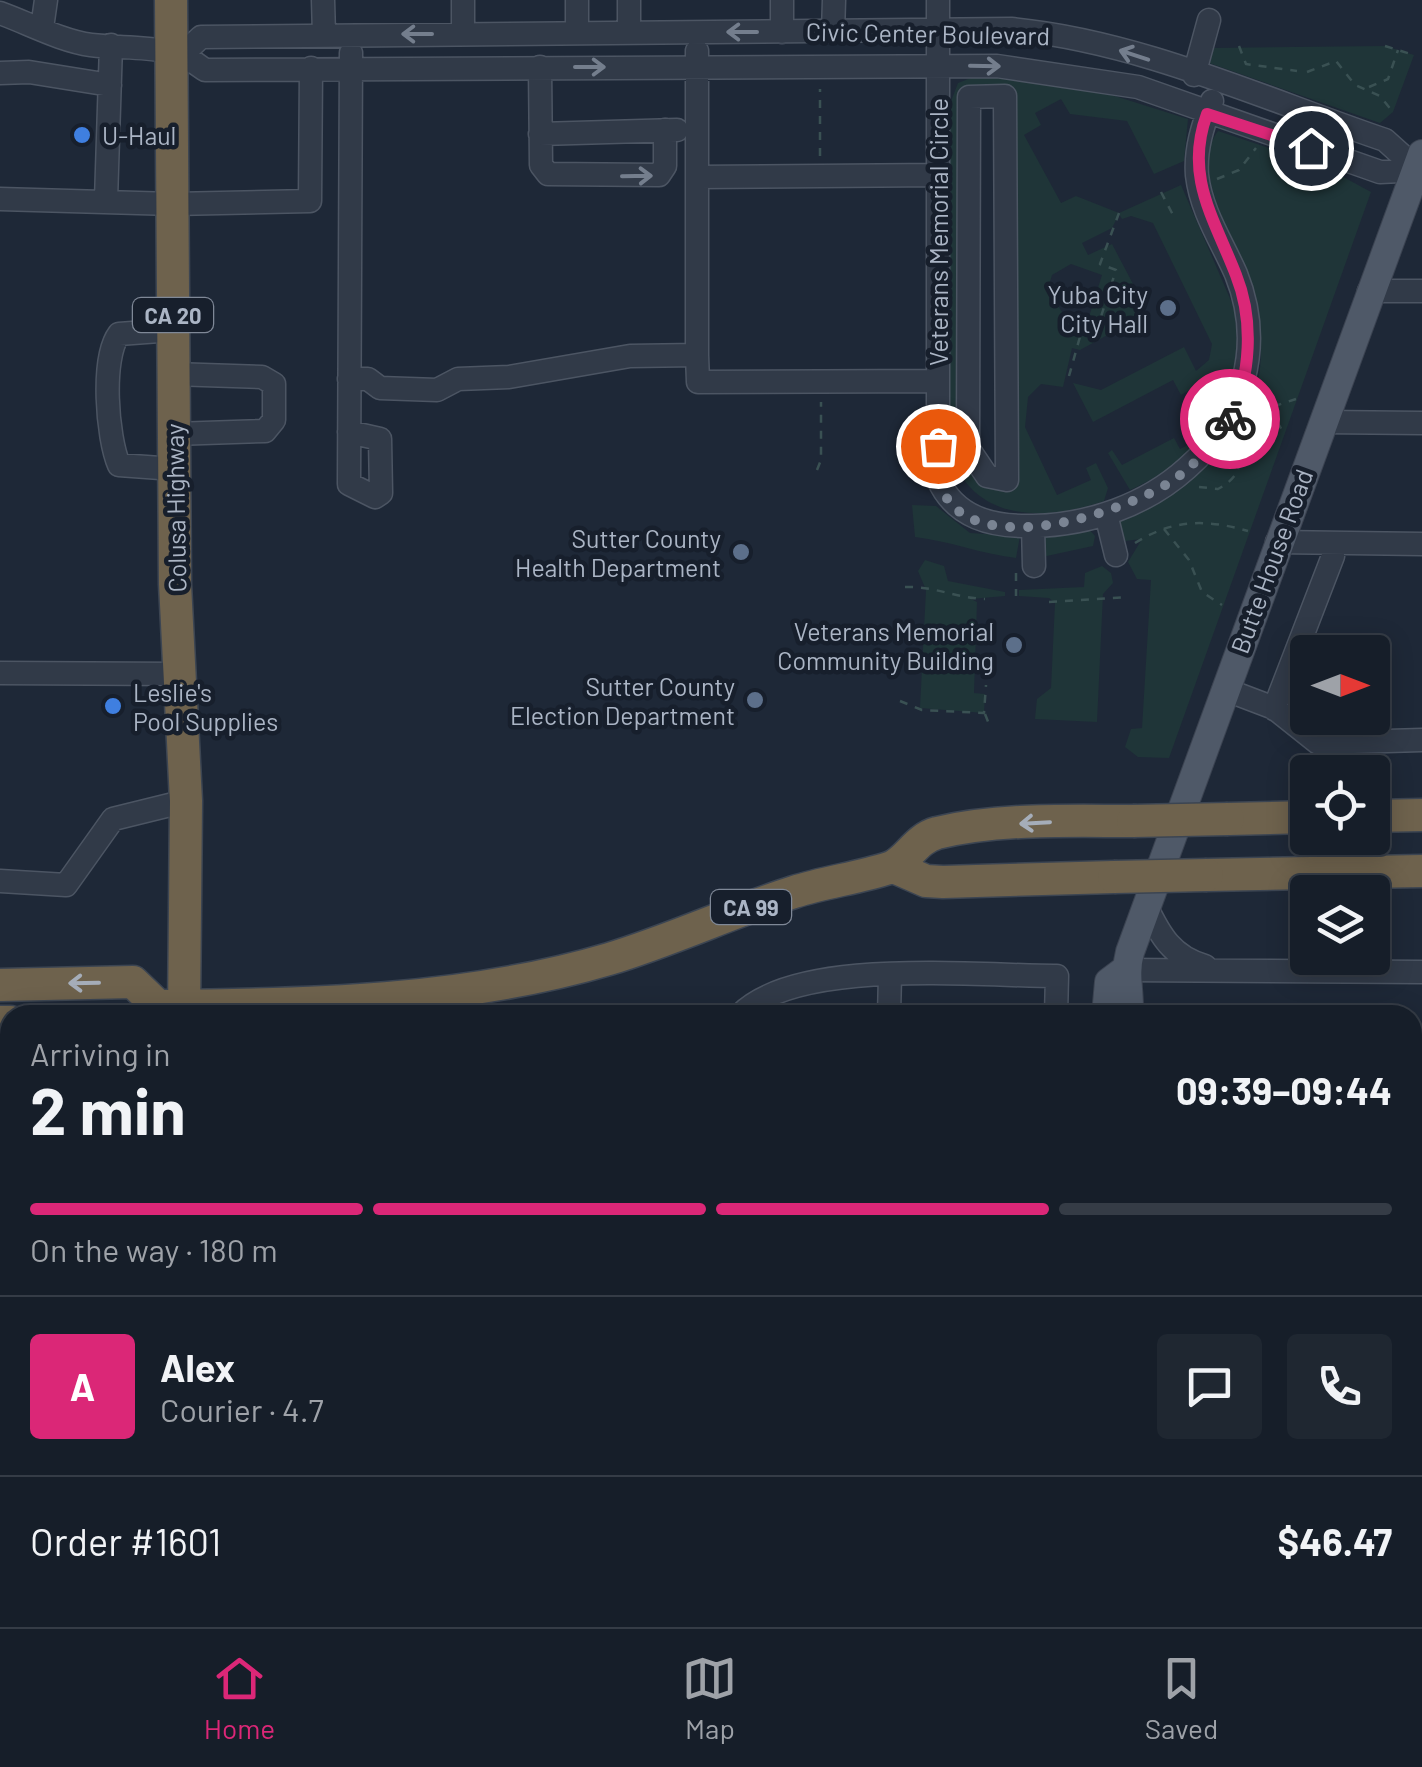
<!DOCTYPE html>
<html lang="en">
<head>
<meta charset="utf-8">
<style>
  :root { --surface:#161e29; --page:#1f2731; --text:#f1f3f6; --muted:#9ea2a8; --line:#353c46; --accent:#db2777 }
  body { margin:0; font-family:Barlow,sans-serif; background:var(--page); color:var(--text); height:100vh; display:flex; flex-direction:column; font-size:38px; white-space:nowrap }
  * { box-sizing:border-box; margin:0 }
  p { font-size:32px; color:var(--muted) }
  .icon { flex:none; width:55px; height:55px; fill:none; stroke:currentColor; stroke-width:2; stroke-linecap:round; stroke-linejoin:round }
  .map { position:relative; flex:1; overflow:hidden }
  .details { position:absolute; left:0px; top:1005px; width:1422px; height:622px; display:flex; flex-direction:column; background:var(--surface); border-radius:30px 30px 0 0; box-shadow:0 5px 25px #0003,0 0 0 2px var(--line) }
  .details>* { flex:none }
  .needle { width:65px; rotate:90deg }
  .fabs { position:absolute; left:1290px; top:635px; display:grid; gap:20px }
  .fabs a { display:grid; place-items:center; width:100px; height:100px; border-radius:10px; background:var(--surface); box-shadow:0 5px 25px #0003,0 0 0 2px var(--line); font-size:50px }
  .pin { position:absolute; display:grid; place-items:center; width:85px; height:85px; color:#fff; margin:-42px; border:5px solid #fff; border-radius:50%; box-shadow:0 2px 10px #0007 }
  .courier { position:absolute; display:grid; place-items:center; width:100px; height:100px; margin:-50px; border:8px solid #db2777; border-radius:50%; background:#fff; color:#222; box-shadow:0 2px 12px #0007 }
  .overview em { font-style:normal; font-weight:700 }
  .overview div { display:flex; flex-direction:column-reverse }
  .overview { display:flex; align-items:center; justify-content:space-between; height:170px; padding:0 30px }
  h1 { font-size:65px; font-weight:700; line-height:75px }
  .bar { display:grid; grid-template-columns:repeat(4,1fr); gap:15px 10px; align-content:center; height:120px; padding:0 30px }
  .bar i { height:12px; border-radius:8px; background:var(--line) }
  .bar .on { background:var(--accent) }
  .bar p { grid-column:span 4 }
  .line { display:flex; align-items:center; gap:25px; padding:0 30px; border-top:2px solid var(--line) }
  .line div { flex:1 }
  .round { display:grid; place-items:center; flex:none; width:105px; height:105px; border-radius:10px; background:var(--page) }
  .tabs { display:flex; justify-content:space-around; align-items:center; height:140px; border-top:2px solid var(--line); background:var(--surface); font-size:28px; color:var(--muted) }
  .tabs a { display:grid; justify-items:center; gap:5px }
  .tabs .on { color:var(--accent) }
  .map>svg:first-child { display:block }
  .green { fill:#1f3538; fill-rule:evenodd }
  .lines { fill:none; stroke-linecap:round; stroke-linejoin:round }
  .minor-casing { stroke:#4c5563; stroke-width:25 }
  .major-casing { stroke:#3b4351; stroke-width:30 }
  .highway-casing { stroke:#3c4552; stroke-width:35 }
  .path { stroke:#3a5153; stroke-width:2.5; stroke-dasharray:8 8; stroke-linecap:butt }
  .minor { stroke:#313a48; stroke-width:22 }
  .major { stroke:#4f5968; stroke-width:28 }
  .highway { stroke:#6e624d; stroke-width:32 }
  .highway-bridge-casing { stroke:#3c4552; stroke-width:35; stroke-linecap:butt }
  .highway-bridge { stroke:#6e624d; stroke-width:32 }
  .oneway { stroke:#747e8d }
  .oneway2 { stroke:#a5adb9 }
  .done { stroke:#7a8493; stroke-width:10; stroke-dasharray:0 18 }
  .route { stroke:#db2777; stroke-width:12 }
  .shop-dot { fill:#3f7fe0; stroke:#171f2c; stroke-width:4 }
  .service-dot { fill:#5c6f8a; stroke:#171f2c; stroke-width:4 }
  .labels { text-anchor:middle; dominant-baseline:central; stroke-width:9; stroke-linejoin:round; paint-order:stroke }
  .shield { fill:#171f2c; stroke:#7f8897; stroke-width:2.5 }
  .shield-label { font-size:22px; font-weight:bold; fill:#abb5c5 }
  .street-label { font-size:25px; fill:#abb5c5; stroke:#171f2c }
  .poi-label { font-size:25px; fill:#abb5c5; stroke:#171f2c; text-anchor:end }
</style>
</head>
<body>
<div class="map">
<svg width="1422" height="1627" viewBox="0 0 1422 1627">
  <rect width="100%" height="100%" fill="#1e2837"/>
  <path class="green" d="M 1385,46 L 1414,55 L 1393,112 L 1380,123 L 1209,63 L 1214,48 Z
    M 981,74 L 1083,86 L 1188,119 L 1184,161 L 1154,174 L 1127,121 L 1070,114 L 1061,99 L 1035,113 L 1041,125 L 1024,135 L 1061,203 L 1076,196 L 1119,213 L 1181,185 L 1235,310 L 1237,345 L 1231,388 L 1196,386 L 1181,395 L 1173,380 L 1093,422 L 1073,383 L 1101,390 L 1184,347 L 1196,371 L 1209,360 L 1212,344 L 1153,223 L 1131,216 L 1122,219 L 1119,214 L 1112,228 L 1082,243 L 1088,255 L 1112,244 L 1142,301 L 1135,320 L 1080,350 L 1072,348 L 1063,387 L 1041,384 L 1028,397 L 1025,427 L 1057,495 L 1091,480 L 1086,468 L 1096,463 L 1108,488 L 1104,501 C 1043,522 974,522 950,453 L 950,104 L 958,83 ZM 971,88 L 1014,97 L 1015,489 L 984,488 L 974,476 ZM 1071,264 L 1102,275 L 1088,320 L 1062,312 L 1048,289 L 1052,275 Z
    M 1218,131 L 1323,166 L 1371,192 L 1169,758 L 1138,757 L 1125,747 L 1131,729 L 1142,728 L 1151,580 L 1137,579 L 1128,562 L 1142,539 L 1125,541 L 1115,520 C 1145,503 1181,489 1207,465 C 1346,336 1166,199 1218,131 Z
    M 1206,404 L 1218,411 C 1203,448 1166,474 1130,490 L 1108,453 L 1112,450 L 1122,465 L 1174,438 L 1180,449 L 1194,442 L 1190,432 L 1200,427 L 1191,409 Z
    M 912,505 L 936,506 L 970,533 L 1020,536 L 1016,558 C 981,554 950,541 915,537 Z
    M 1087,527 L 1095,536 L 1093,546 L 1042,557 L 1036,535 Z
    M 925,560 L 944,566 L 948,581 L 1005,592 L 1005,596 L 971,599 L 977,602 L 974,693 L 985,694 L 984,713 L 920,708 L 926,590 L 918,571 Z
    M 1102,566 L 1111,573 L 1113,583 L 1103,594 L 1097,722 L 1035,719 L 1037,699 L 1051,688 L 1055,603 L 1049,598 L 1019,596 L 1019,590 L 1084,587 L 1085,573 Z"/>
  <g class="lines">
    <g class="minor-casing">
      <path id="minor" d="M 323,0 L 324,35
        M 463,0 L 463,34
        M 629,0 L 629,33
        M 782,0 L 782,32
        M 938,0 L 938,479 C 955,518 992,527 1033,526 C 1089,525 1146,505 1187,468 C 1243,419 1265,346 1236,274 C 1222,242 1201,211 1197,175 C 1195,149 1203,125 1212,101
        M 0,13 C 28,23 61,41 91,45 C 133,50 170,42 205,70 L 997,66 L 1138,87 L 1380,172 L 1422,170
        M 42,28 L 46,0
        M 833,32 L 834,0
        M 577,33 L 577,0
        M 697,51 L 697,177 L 938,175
        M 184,53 L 201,37 L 1011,29 C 1139,41 1264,99 1385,140 L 1416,168
        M 540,67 L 541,165 L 548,174 L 659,175 L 665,166 L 665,130
        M 0,73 L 29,72 L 110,85
        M 1194,75 L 1209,20
        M 1005,96 L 1007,480 L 987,476 L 968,448 L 969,97 Z
        M 540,134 L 677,130
        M 0,199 L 173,204 L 310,201 L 311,68
        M 106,200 L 111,45
        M 1369,291 L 1422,291
        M 173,330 L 119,334 C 101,358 107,437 119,465 L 174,469
        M 697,355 L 698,382 L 938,381
        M 173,374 L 262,377 L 274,384 L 274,420 L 265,431 L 174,434
        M 349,379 L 368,379 L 380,388 L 437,390 L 458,379 L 509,377 L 630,356 L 697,355 L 697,177
        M 1322,422 L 1422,423
        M 349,432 L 380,439 L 381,493 L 375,497 L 349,484 L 351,53
        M 1106,514 L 1116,555
        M 1033,526 L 1034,566
        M 1277,542 L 1422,544
        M 0,673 L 179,674
        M 1224,689 L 1274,708 L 1318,743 L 1422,740
        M 1274,709 L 1333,556
        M 0,881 L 66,885 L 113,819 L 186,801
        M 1146,906 C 1160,935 1172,957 1205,966
        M 1125,970 L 1422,972
        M 740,1015 C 797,957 976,976 1057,976 L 1056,1015
        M 889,1015 L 890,976
        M 0,1144 L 10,1144
        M 0,1388 L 10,1388
        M 0,1532 L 10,1533
        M 0,1570 L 10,1570
        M 691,1618 L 695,1627
        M 104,1627 L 104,1618
        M 236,1627 L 236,1618
        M 338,1627 L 338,1618
        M 427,1627 L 428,1618
        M 724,1627 L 724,1618
        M 763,1627 L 763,1618
        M 802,1627 L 802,1618
        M 842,1627 L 842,1618
        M 881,1627 L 881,1618
        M 920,1627 L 920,1618
        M 960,1627 L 960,1618
        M 998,1627 L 998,1618
        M 1045,1627 L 1046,1618"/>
    </g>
    <g class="major-casing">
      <path id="major" d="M 1106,1015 L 1109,982 L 1125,970
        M 1129,1015 C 1130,993 1124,974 1130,952 L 1422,154
        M 1090,1627 L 1090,1618
        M 1112,1627 L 1113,1618"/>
    </g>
    <g class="highway-casing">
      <path id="highway" d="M 171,0 L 175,584 L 186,801 L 184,1015
        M 1372,816 L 1422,815
        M 1228,819 L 1308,817
        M 894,867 L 926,881 L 943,882 L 1114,877
        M 1207,875 L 1422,871
        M 0,985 L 133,982 L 158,1006
        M 146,1015 L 158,1006 C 308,1005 464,1002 609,959 C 672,940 731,912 794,892 C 825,882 858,878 889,868 C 907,862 915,839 937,833 C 999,818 1069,821 1133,821
        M 0,1022 L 10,1022
        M 148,1627 L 148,1618
        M 191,1627 L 191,1618"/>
    </g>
    <path class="path" d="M 1239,46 L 1246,64 L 1297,71
      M 1385,46 L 1414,55
      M 1307,72 L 1336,61 L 1355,85 L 1380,96 L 1393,112
      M 1369,87 L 1388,79 L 1398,50
      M 820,156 L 820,89
      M 1217,179 L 1239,170 L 1256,148
      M 1161,192 L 1173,215
      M 1069,376 L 1083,326 L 1097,329 L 1116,270 L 1100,264 L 1119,213
      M 1258,402 L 1275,406 L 1296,399
      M 1269,408 L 1283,432
      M 817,470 L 821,460 L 821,402
      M 1199,487 L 1218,489 C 1237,479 1246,464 1234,444
      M 1164,529 L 1189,560 L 1202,592 L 1222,605
      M 1135,543 C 1173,519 1206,519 1248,531
      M 1016,573 L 1016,596
      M 905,587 C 934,586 956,598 985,599
      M 1049,602 L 1128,597
      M 900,701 L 922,710 L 984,713 L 986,685
      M 985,714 L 989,724"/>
    <use href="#minor" class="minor"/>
    <use href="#major" class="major"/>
    <use href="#highway" class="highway"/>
    <g class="highway-bridge-casing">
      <path id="highway-bridge" d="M 1133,821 L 1228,819
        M 1114,877 L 1207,875"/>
    </g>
    <use href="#highway-bridge" class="highway-bridge"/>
  </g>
  <defs><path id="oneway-shaft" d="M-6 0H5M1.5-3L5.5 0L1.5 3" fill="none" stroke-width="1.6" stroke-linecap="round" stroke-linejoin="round" transform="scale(2.5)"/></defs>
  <g class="oneway">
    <use href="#oneway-shaft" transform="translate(742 32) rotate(180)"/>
    <use href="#oneway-shaft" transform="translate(417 34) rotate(180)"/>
    <use href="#oneway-shaft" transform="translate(1134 55) rotate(-162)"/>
    <use href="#oneway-shaft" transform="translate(985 66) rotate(1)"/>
    <use href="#oneway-shaft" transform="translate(590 67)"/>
    <use href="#oneway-shaft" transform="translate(637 176) rotate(-1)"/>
  </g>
  <g class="oneway2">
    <use href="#oneway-shaft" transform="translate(1035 823) rotate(177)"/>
    <use href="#oneway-shaft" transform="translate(84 983) rotate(179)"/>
  </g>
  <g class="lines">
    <path class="done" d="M 938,446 C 938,468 937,488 952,505 C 997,554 1126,511 1172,481 C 1196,465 1214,442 1230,419"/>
    <path class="route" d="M 1230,419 C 1251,376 1254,320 1236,275 C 1214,218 1184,176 1207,114 L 1311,148"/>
  </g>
  <g class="shop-dot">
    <circle cx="82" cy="135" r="10"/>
    <circle cx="113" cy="706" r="10"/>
  </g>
  <g class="service-dot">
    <circle cx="1168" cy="308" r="10"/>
    <circle cx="741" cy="552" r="10"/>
    <circle cx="1014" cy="645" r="10"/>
    <circle cx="755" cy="700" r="10"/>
  </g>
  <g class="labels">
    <g class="shield">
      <rect x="133" y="298" width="80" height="34" rx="8"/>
      <rect x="711" y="890" width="80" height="34" rx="8"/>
    </g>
    <g class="shield-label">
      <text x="173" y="315">CA 20</text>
      <text x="751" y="907">CA 99</text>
    </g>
    <g class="street-label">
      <text transform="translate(928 33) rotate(1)">Civic Center Boulevard</text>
      <text transform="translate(938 232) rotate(-90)">Veterans Memorial Circle</text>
      <text transform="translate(175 508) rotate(-91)">Colusa Highway</text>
      <text transform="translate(1271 561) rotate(-70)">Butte House Road</text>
    </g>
    <g class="poi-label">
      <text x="102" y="135" text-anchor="start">U-Haul</text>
      <text x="1148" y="294">Yuba City<tspan x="1148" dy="29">City Hall</tspan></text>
      <text x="721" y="538">Sutter County<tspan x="721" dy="29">Health Department</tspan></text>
      <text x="994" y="631">Veterans Memorial<tspan x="994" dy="29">Community Building</tspan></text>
      <text x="735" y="686">Sutter County<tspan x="735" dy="29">Election Department</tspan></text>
      <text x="133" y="692" text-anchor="start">Leslie's<tspan x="133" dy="29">Pool Supplies</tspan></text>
    </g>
  </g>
</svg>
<div class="fabs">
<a><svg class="needle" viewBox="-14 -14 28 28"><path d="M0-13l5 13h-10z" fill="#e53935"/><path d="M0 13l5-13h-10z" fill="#9ea2a8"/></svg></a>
<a><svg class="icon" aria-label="locate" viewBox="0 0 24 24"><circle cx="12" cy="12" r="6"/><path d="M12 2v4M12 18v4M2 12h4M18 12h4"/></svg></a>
<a><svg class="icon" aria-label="layers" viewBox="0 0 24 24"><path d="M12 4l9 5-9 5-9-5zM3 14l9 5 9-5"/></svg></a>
</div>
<div class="pin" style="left:938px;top:446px;background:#ea580c"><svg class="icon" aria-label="bag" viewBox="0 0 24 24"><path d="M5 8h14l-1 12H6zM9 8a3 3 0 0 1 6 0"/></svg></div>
<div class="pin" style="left:1311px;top:148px;background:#1f2937"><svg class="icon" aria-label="home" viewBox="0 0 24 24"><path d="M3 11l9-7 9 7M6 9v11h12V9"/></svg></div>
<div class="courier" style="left:1230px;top:419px"><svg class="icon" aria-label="bike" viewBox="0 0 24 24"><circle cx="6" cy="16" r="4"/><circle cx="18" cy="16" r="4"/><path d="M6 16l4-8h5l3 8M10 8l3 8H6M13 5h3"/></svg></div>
<section class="details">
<div class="overview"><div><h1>2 min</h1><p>Arriving in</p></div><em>09:39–09:44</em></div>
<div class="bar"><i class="on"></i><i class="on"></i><i class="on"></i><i></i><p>On the way · 180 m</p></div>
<div class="line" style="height:180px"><b class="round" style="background:var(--accent);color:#fff">A</b><div><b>Alex</b><p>Courier · 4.7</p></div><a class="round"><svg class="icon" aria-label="chat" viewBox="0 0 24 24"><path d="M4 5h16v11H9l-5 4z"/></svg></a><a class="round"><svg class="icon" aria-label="phone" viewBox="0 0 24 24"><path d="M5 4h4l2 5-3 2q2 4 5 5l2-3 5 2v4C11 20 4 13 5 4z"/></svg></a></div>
<div class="line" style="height:130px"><div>Order #1601</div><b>$46.47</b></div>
</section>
</div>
<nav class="tabs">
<a class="on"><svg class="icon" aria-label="home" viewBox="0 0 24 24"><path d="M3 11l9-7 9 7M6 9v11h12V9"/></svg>Home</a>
<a><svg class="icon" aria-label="map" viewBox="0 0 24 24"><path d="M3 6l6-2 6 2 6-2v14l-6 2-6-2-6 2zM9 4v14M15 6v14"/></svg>Map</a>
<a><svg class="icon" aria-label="saved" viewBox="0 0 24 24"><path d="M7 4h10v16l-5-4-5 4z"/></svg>Saved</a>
</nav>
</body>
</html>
